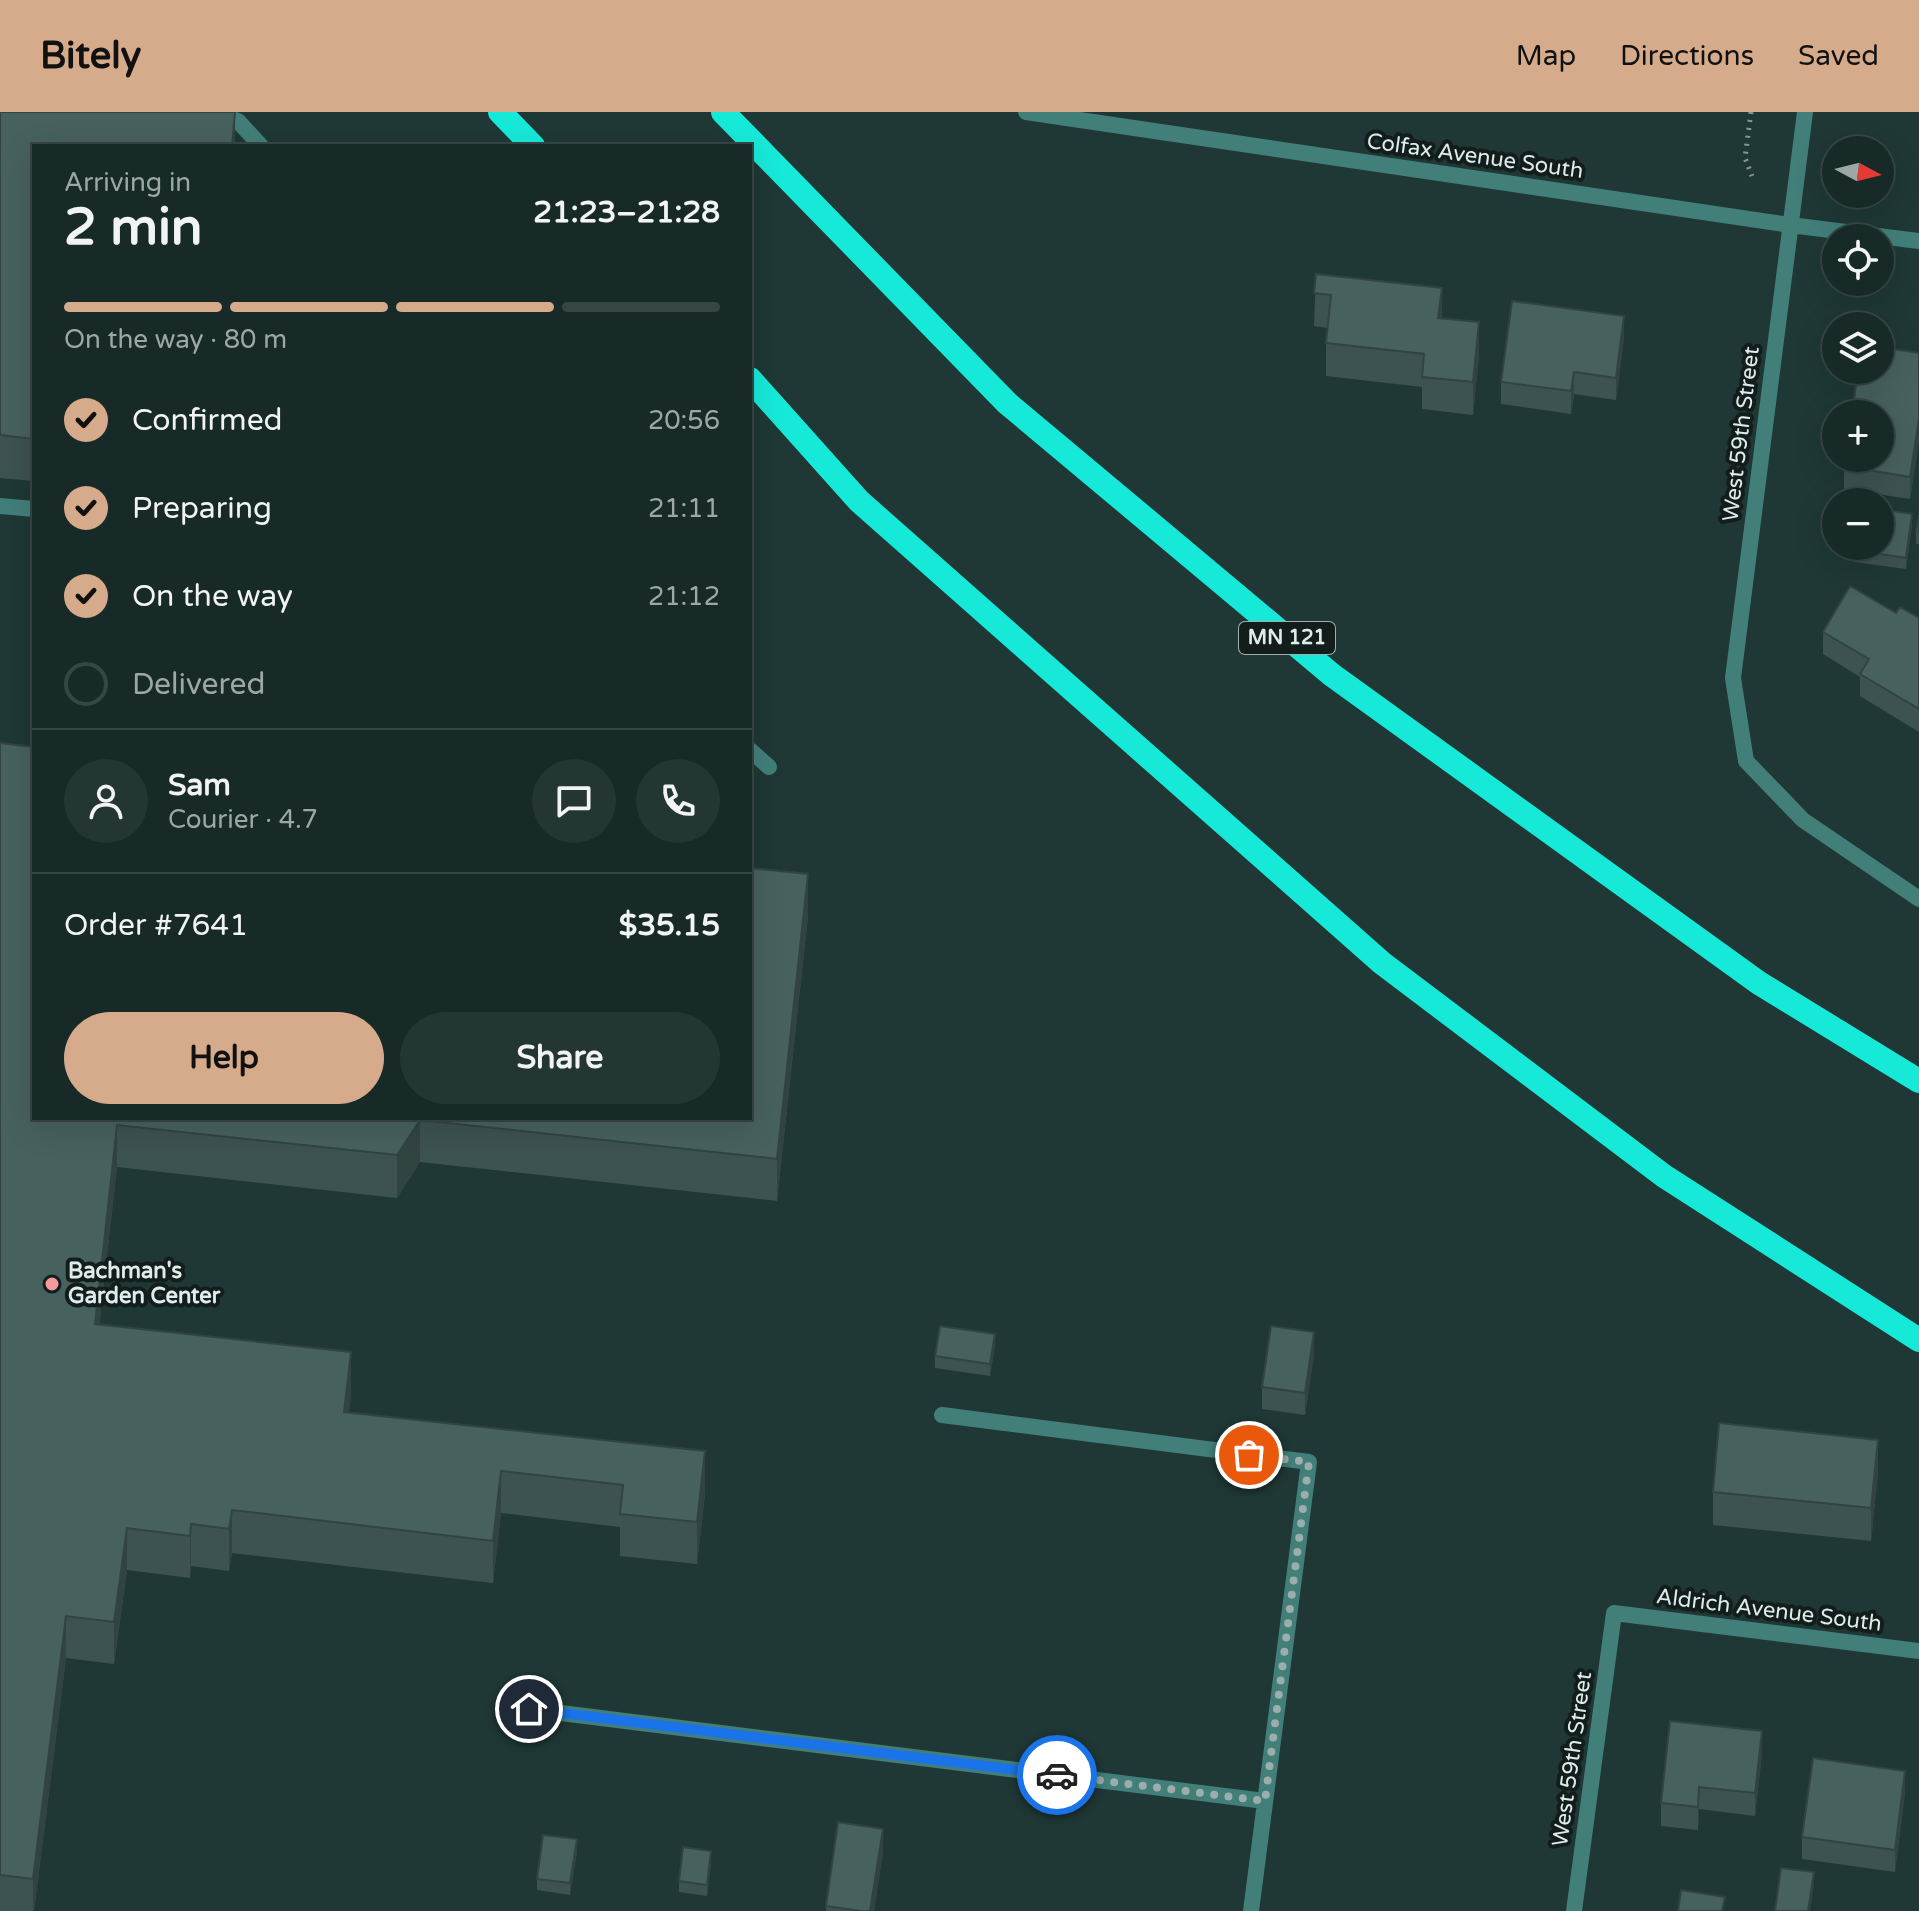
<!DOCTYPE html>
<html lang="en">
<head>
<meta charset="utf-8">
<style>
  :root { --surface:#172a28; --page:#243634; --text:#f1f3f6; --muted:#9ea7a8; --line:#364645; --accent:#d6ab8b }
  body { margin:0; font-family:"Varela Round",sans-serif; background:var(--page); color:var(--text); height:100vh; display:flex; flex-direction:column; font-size:30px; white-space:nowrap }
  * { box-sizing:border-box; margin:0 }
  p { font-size:26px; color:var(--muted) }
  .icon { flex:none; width:44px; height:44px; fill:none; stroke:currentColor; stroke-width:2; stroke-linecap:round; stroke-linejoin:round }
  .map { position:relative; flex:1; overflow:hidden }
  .panel { position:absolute; left:32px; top:32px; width:720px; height:976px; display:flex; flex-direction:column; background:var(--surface); border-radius:0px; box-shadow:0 8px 32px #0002,0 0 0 2px var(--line) }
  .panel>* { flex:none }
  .needle { width:52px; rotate:97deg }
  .fabs { position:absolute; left:1822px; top:24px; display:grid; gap:16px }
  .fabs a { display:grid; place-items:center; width:72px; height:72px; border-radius:50%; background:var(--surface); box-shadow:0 8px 32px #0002,0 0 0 2px var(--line); font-size:40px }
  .pin { position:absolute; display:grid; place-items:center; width:68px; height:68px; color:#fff; margin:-34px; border:4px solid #fff; border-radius:50%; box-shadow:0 2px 8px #0007 }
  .courier { position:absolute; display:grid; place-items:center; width:80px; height:80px; margin:-40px; border:6px solid #1a73e8; border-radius:50%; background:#fff; color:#222; box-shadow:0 2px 10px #0007 }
  .headline em { font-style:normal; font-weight:700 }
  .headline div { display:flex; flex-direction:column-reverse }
  .headline { display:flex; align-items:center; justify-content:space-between; height:136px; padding:0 32px }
  h1 { font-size:52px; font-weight:700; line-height:60px }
  .bar { display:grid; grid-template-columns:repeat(4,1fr); gap:12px 8px; align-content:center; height:96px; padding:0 32px }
  .bar i { height:10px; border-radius:6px; background:var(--line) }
  .bar .selected { background:var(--accent) }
  .bar p { grid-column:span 4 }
  .line { display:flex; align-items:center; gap:20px; padding:0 32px; border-top:2px solid var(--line) }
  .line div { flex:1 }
  .round { display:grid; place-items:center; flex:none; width:84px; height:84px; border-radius:42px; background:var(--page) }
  ol { padding:0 32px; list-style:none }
  li { display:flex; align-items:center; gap:24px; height:88px }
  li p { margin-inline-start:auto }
  li .icon { padding:8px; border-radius:50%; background:var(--accent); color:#111; stroke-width:4 }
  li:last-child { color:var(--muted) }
  li i { width:44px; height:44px; border:4px solid var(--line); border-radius:50% }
  .cta { display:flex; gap:16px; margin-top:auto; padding:16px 32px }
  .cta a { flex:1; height:92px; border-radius:48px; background:var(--accent); color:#111; font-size:32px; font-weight:700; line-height:92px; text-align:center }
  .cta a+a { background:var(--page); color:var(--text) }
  header { display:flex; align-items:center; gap:48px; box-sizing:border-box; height:112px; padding:0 40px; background:var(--accent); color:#111 }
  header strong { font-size:38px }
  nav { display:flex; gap:44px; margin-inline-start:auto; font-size:28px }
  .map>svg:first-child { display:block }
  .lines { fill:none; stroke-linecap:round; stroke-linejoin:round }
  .path { stroke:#839795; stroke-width:5; stroke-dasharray:2 6; stroke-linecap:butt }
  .service { stroke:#427f79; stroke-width:16 }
  .minor { stroke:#427f79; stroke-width:16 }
  .motorway { stroke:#17e9d9; stroke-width:24 }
  .wall { fill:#3d5351 }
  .shaded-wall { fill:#324442 }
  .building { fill:#47615e; stroke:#324442; stroke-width:2 }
  .done { stroke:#9baeab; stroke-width:8; stroke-dasharray:0 14.4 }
  .route { stroke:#1a73e8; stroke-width:10 }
  .poi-dot { fill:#f49aa0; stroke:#121d1c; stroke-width:3 }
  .labels { text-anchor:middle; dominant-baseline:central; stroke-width:8; stroke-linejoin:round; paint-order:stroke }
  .shield { fill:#121d1c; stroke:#a1afad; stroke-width:2 }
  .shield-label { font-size:20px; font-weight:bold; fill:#deedeb }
  .street-label { font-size:22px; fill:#deedeb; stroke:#121d1c }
  .poi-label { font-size:22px; font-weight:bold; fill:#deedeb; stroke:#121d1c; text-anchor:start }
</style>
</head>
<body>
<header>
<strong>Bitely</strong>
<nav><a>Map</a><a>Directions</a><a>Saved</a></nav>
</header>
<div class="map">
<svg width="1919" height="1799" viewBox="0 0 1919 1799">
  <rect width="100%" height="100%" fill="#1f3835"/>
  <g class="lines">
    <path class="path" d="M 1751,0 L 1745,46 L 1752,64"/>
    <path class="service" d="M 211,0 L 238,9 L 261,34
      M 0,394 L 34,397
      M 750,638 L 769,655
      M 942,1303 L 1309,1350 L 1251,1799
      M 529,1597 L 1265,1689"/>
    <path class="minor" d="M 1026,0 L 1790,113 L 1919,129
      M 1805,0 L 1733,566 L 1746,649 L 1803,708 L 1919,787
      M 1574,1799 L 1614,1501 L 1919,1539"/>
    <path class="motorway" d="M 500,0 L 533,34
      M 723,0 L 1007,291 L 1332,563 L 1759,871 L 1919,969
      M 750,267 L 859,389 L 1382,851 L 1664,1064 L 1919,1228"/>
  </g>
  <path class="wall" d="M 0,0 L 235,34 L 34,34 L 34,369 L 0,366 Z
    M 1316,162 L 1442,206 L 1479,243 L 1473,303 L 1422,297 L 1422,275 L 1326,264 L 1326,231 L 1328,216 L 1314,214 Z
    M 1624,226 L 1616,288 L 1574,282 L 1571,302 L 1501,292 L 1501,270 Z
    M 1919,241 L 1919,330 L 1910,387 L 1844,377 L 1844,354 Z
    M 1919,403 L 1919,432 L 1916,432 L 1916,420 Z
    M 1912,413 L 1906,457 L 1854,450 L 1854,438 Z
    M 1896,501 L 1919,506 L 1919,620 L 1860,584 L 1860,565 L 1823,542 L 1823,520 Z
    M 0,631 L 808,804 L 777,1089 L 420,1050 L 397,1086 L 117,1055 L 99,1213 L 351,1282 L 349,1300 L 705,1382 L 697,1452 L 620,1444 L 620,1415 L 501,1401 L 493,1471 L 232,1441 L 229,1459 L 191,1454 L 190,1466 L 127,1458 L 114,1552 L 66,1546 L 34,1799 L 0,1799 Z
    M 995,1233 L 990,1264 L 935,1256 L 935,1244 Z
    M 1314,1243 L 1305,1303 L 1262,1297 L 1262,1275 Z
    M 1878,1360 L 1871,1429 L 1713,1413 L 1713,1380 Z
    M 1762,1641 L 1755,1704 L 1699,1697 L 1698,1718 L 1661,1714 L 1661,1691 Z
    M 1905,1681 L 1895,1760 L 1802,1747 L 1802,1725 Z
    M 577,1739 L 570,1783 L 537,1778 L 537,1767 Z
    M 883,1740 L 874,1799 L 826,1799 L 826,1794 Z
    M 711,1751 L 707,1784 L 679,1780 L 679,1769 Z"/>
  <path class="shaded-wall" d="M 235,0 L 235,34 L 232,34 Z
    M 1442,176 L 1442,209 L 1438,206 Z
    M 1624,204 L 1624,226 L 1616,288 L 1616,266 Z
    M 1479,210 L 1479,243 L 1473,303 L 1473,270 Z
    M 1574,260 L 1574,282 L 1571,302 L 1571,279 Z
    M 1919,307 L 1919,330 L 1910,387 L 1910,365 Z
    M 1912,402 L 1912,413 L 1906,457 L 1906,446 Z
    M 808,762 L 808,804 L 777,1089 L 777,1047 Z
    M 420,1008 L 420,1050 L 397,1086 L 397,1043 Z
    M 117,1013 L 117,1055 L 95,1254 L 95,1212 Z
    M 1314,1220 L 1314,1243 L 1305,1303 L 1305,1281 Z
    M 995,1222 L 995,1233 L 990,1264 L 990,1252 Z
    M 351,1240 L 351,1282 L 344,1342 L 344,1300 Z
    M 1878,1328 L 1878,1360 L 1871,1429 L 1871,1396 Z
    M 705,1339 L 705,1382 L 697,1452 L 697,1410 Z
    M 501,1359 L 501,1401 L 493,1471 L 493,1429 Z
    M 232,1398 L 232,1441 L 229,1459 L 229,1417 Z
    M 191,1412 L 191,1454 L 190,1466 L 190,1424 Z
    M 127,1416 L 127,1458 L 114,1552 L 114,1510 Z
    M 66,1504 L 66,1546 L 34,1799 L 33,1799 L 33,1767 Z
    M 1762,1619 L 1762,1641 L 1755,1704 L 1755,1681 Z
    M 1905,1659 L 1905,1681 L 1895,1760 L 1895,1738 Z
    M 1699,1675 L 1699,1697 L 1698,1718 L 1698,1695 Z
    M 883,1717 L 883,1740 L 874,1799 L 870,1799 Z
    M 577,1727 L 577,1739 L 570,1783 L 570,1771 Z
    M 711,1739 L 711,1751 L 707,1784 L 707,1773 Z
    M 1814,1760 L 1814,1772 L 1810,1799 L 1808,1799 Z"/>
  <path class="building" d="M 0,0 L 235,0 L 232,34 L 34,34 L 34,327 L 0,323 Z
    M 1316,162 L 1442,176 L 1438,206 L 1479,210 L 1473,270 L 1422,265 L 1424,242 L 1326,231 L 1331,183 L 1314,181 Z
    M 1512,189 L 1624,204 L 1616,266 L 1574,260 L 1571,279 L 1501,270 Z
    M 1880,235 L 1919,241 L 1919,307 L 1910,365 L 1844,354 L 1845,346 L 1880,346 L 1880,302 L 1852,302 L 1858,258 L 1880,258 Z
    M 1880,397 L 1912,402 L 1906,446 L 1854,438 L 1855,434 L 1880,434 Z
    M 1919,403 L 1919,421 L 1916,420 Z
    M 1850,474 L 1896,501 L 1900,495 L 1919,506 L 1919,597 L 1860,562 L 1869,547 L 1823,520 Z
    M 0,631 L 34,635 L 34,1006 L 750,1006 L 750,756 L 808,762 L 777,1047 L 420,1008 L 397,1043 L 117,1013 L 95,1212 L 351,1240 L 344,1300 L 705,1339 L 697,1410 L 620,1402 L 623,1373 L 501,1359 L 493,1429 L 232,1398 L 229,1417 L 191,1412 L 190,1424 L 127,1416 L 114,1510 L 66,1504 L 33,1767 L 0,1763 Z
    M 940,1214 L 995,1222 L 990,1252 L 935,1244 Z
    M 1271,1214 L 1314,1220 L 1305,1281 L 1262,1275 Z
    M 1719,1311 L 1878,1328 L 1871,1396 L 1713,1380 Z
    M 1670,1609 L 1762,1619 L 1755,1681 L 1699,1675 L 1698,1695 L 1661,1691 Z
    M 1813,1646 L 1905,1659 L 1895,1738 L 1802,1725 Z
    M 838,1710 L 883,1717 L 870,1799 L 860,1799 L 826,1794 Z
    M 543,1723 L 577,1727 L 570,1771 L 537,1767 Z
    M 683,1735 L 711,1739 L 707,1773 L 679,1769 Z
    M 1781,1756 L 1814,1760 L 1808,1799 L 1775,1799 Z
    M 1681,1778 L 1725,1785 L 1722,1799 L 1678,1799 Z"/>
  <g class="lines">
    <path class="done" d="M 1057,1663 L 1265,1689 L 1309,1350 L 1249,1343"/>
    <path class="route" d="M 529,1597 L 1057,1663"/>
  </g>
  <circle class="poi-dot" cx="52" cy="1172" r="8"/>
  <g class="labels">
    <rect class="shield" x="1239" y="510" width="96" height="32" rx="6"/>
    <g class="shield-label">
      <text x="1287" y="526">MN 121</text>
    </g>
    <g class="street-label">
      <text transform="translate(1475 44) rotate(8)">Colfax Avenue South</text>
      <text transform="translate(1741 322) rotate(-83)">West 59th Street</text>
      <text transform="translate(1769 1498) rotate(7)">Aldrich Avenue South</text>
      <text transform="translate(1572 1647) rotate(-82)">West 59th Street</text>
    </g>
    <g class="poi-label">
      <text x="68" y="1159">Bachman's<tspan x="68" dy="25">Garden Center</tspan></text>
    </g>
  </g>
</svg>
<div class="fabs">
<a><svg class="needle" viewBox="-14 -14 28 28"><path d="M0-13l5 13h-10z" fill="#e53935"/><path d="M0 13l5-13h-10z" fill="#9ea7a8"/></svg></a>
<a><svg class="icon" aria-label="locate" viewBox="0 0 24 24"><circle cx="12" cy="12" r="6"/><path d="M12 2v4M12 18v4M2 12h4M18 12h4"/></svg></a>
<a><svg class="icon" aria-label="layers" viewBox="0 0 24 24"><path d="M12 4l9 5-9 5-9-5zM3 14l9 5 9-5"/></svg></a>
<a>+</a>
<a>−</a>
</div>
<div class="pin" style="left:1249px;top:1343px;background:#ea580c"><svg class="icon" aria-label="bag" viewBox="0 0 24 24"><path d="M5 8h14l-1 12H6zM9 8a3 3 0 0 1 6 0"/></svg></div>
<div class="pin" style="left:529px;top:1597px;background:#1f2937"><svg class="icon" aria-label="home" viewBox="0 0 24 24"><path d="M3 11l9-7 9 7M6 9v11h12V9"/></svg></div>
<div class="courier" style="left:1057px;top:1663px"><svg class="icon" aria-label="car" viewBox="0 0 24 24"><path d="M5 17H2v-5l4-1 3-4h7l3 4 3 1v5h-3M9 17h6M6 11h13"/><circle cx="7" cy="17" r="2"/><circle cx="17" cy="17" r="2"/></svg></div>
<section class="panel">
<div class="headline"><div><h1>2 min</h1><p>Arriving in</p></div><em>21:23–21:28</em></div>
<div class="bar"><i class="selected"></i><i class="selected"></i><i class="selected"></i><i></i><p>On the way · 80 m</p></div>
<ol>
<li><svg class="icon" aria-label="check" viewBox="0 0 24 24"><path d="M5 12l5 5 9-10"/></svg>Confirmed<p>20:56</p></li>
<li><svg class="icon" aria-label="check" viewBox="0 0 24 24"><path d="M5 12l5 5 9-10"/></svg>Preparing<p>21:11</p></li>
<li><svg class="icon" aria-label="check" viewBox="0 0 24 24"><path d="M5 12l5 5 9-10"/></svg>On the way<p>21:12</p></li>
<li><i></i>Delivered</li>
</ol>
<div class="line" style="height:144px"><a class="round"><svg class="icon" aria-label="person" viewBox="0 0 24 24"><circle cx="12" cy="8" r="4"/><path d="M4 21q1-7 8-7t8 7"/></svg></a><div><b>Sam</b><p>Courier · 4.7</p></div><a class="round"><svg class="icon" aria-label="chat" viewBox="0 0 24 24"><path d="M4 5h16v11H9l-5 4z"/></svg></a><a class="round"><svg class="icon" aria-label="phone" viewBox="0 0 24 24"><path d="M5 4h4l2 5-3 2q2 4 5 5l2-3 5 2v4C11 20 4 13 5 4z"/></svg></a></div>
<div class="line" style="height:104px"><div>Order #7641</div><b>$35.15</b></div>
<div class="cta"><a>Help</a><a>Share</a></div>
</section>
</div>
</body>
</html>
